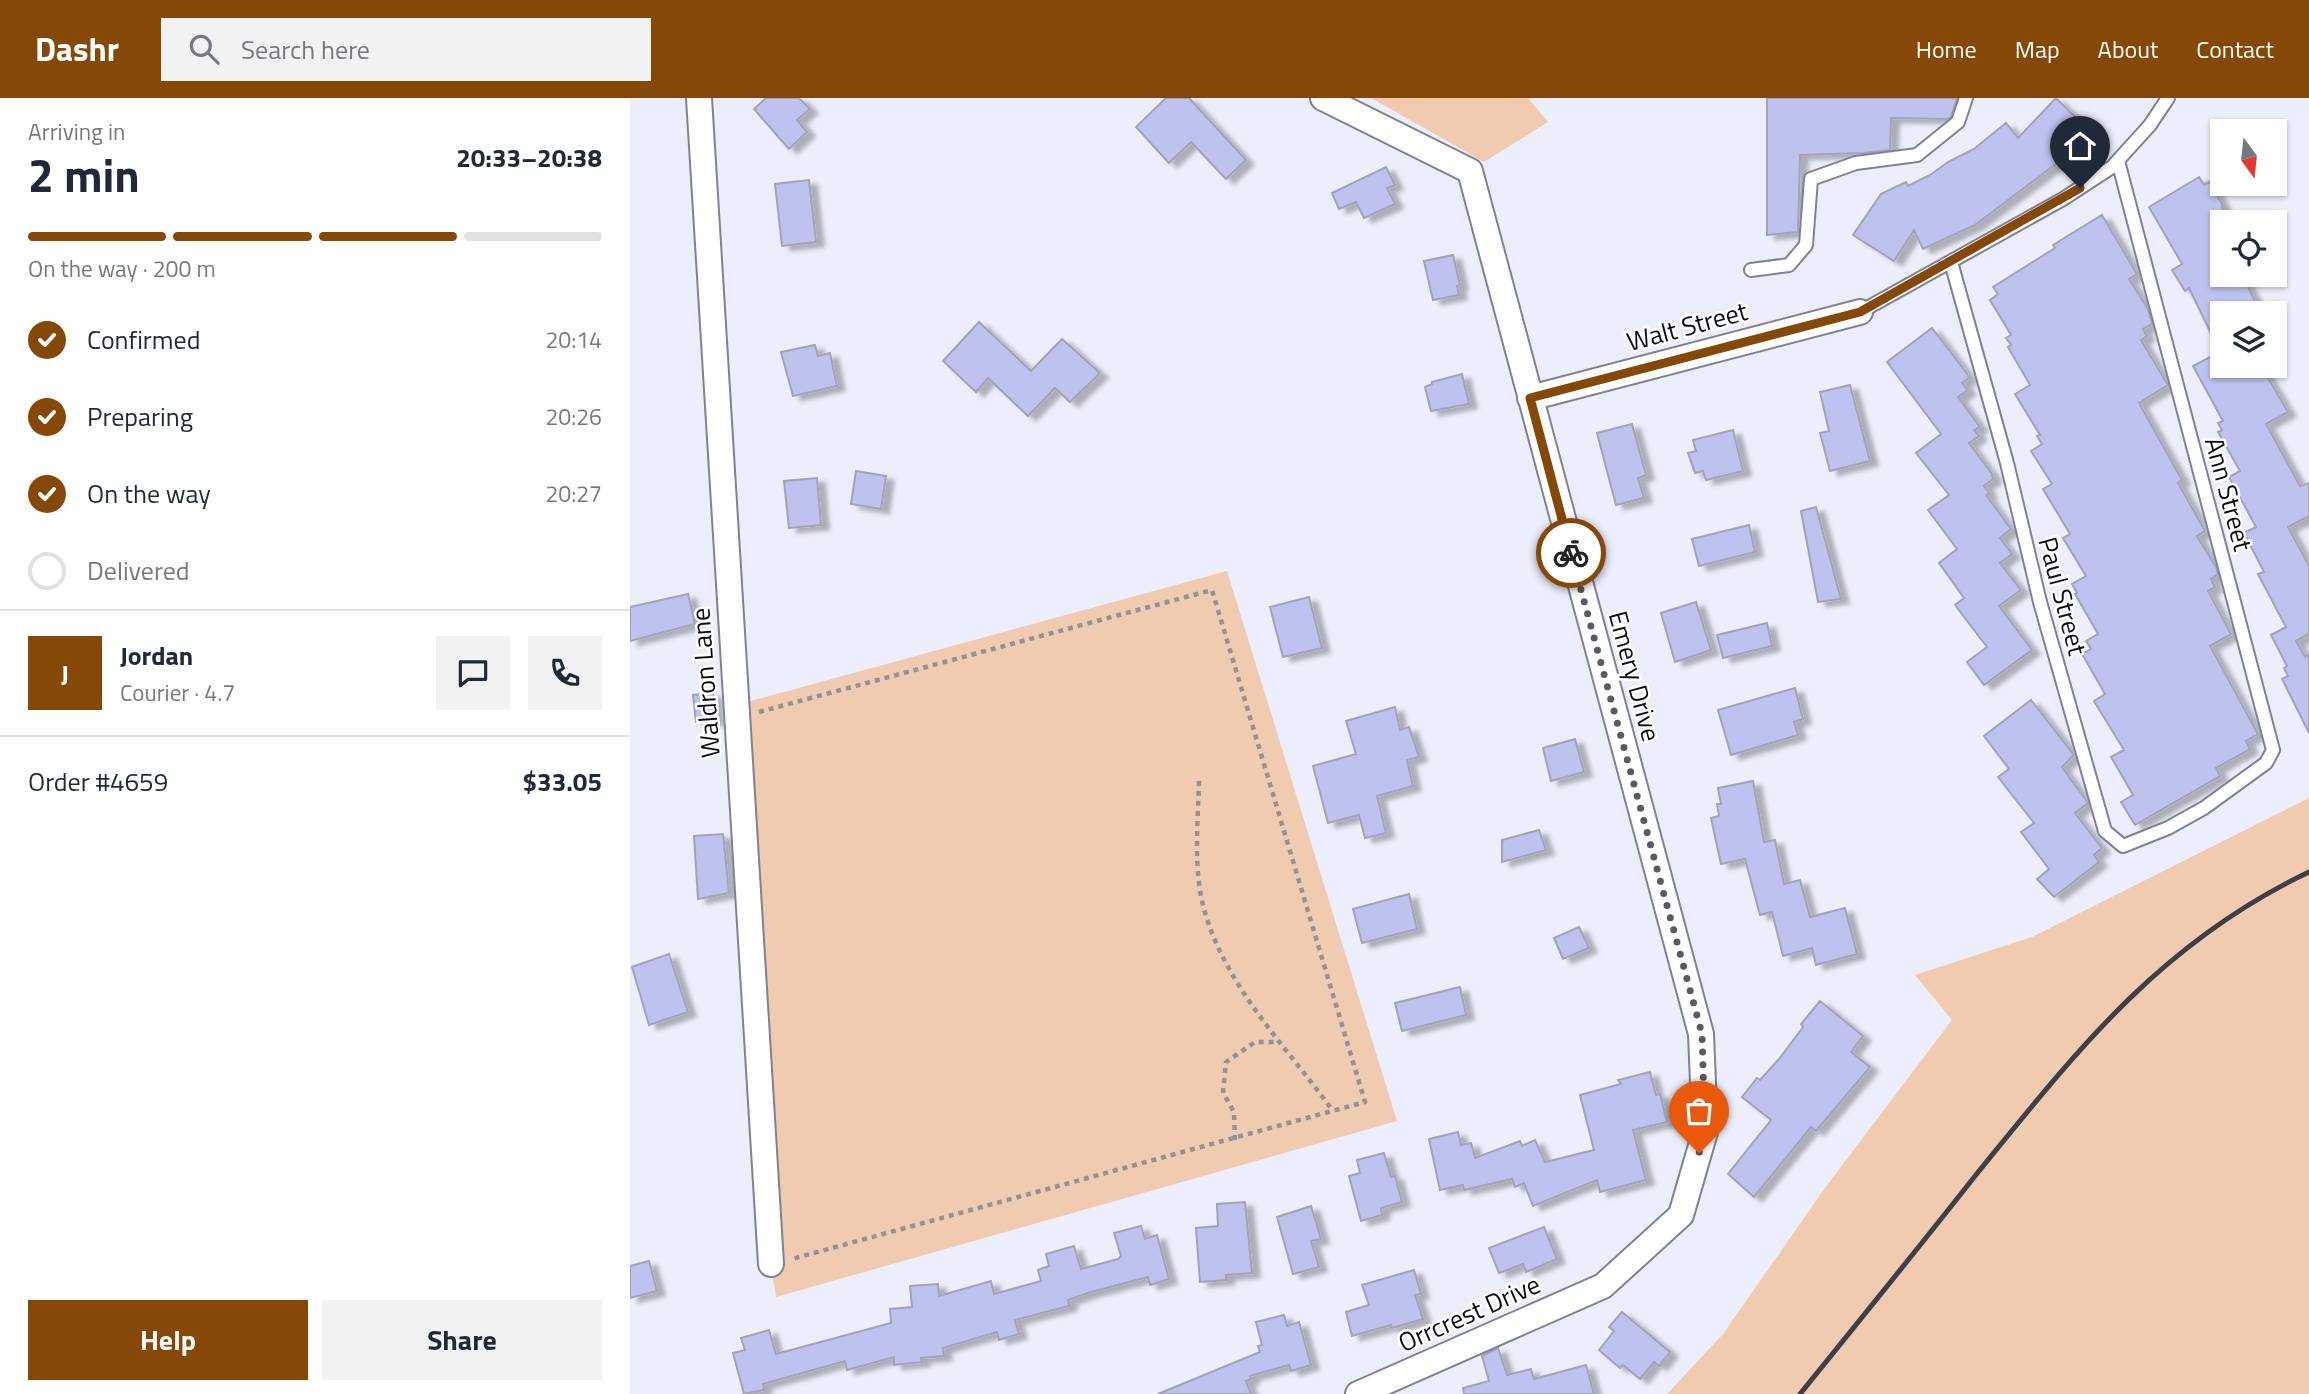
<!DOCTYPE html>
<html lang="en">
<head>
<meta charset="utf-8">
<style>
  :root { --surface:#fff; --page:#f2f2f3; --text:#1f2937; --muted:#747a83; --line:#e0e1e3; --accent:#854807 }
  body { margin:0; font-family:"Titillium Web",sans-serif; background:var(--page); color:var(--text); height:100vh; display:flex; flex-direction:column; font-size:26px; white-space:nowrap }
  * { box-sizing:border-box; margin:0 }
  p { font-size:23px; color:var(--muted) }
  .icon { flex:none; width:38px; height:38px; fill:none; stroke:currentColor; stroke-width:2; stroke-linecap:round; stroke-linejoin:round }
  .map { position:relative; flex:1; overflow:hidden }
  .panel { display:flex; flex-direction:column; background:var(--surface); width:630px }
  .panel>* { flex:none }
  .needle { width:46px; rotate:165deg }
  .controls { position:absolute; left:1580px; top:21px; display:grid; gap:14px }
  .controls a { display:grid; place-items:center; width:77px; height:77px; border-radius:0px; background:var(--surface); box-shadow:0 2px 5px #0004; font-size:35px }
  .pin { position:absolute; display:grid; place-items:center; width:60px; height:60px; color:#fff; margin:-72px -30px; border-radius:50% 50% 50% 0; rotate:-45deg; box-shadow:0 0 7px #0007 }
  .pin .icon { rotate:45deg }
  .courier { position:absolute; display:grid; place-items:center; width:70px; height:70px; margin:-35px; border:5px solid #854807; border-radius:50%; background:#fff; color:#222; box-shadow:0 2px 9px #0007 }
  .overview em { font-style:normal; font-weight:700 }
  .overview div { display:flex; flex-direction:column-reverse }
  .overview { display:flex; align-items:center; justify-content:space-between; height:119px; padding:0 28px }
  h1 { font-size:46px; font-weight:700; line-height:52px }
  .bar { display:grid; grid-template-columns:repeat(4,1fr); gap:10px 7px; align-content:center; height:84px; padding:0 28px }
  .bar i { height:9px; border-radius:5px; background:var(--line) }
  .bar .current { background:var(--accent) }
  .bar p { grid-column:span 4 }
  .line { display:flex; align-items:center; gap:18px; padding:0 28px; border-top:2px solid var(--line) }
  .line div { flex:1 }
  .round { display:grid; place-items:center; flex:none; width:74px; height:74px; border-radius:0px; background:var(--page) }
  ol { padding:0 28px; list-style:none }
  li { display:flex; align-items:center; gap:21px; height:77px }
  li p { margin-inline-start:auto }
  li .icon { padding:7px; border-radius:50%; background:var(--accent); color:#fff; stroke-width:4 }
  li:last-child { color:var(--muted) }
  li i { width:38px; height:38px; border:4px solid var(--line); border-radius:50% }
  .cta { display:flex; gap:14px; margin-top:auto; padding:14px 28px }
  .cta a { flex:1; height:80px; border-radius:0px; background:var(--accent); color:#fff; font-size:28px; font-weight:700; line-height:80px; text-align:center }
  .cta a+a { background:var(--page); color:var(--text) }
  header { display:flex; align-items:center; gap:42px; box-sizing:border-box; height:98px; padding:0 35px; background:var(--accent); color:#fff }
  header strong { font-size:33px }
  nav { display:flex; gap:38px; margin-inline-start:auto; font-size:24px }
  .search { width:490px; height:63px; background:var(--page); display:flex; align-items:center; gap:18px; box-sizing:border-box; padding:0 24px; border-radius:0px; color:var(--muted); font-size:26px }
  main { display:flex; flex:1; min-height:0 }
  .map>svg:first-child { display:block }
  .green { fill:#f1cbb0 }
  .building { fill:#bdc2ef; stroke:#a1a3b8; stroke-width:2; filter:url(#shadow) }
  .lines { fill:none; stroke-linecap:round; stroke-linejoin:round }
  .lane-casing { stroke:#7f8296; stroke-width:16 }
  .street-casing { stroke:#7f8296; stroke-width:28 }
  .path { stroke:#90929c; stroke-width:4.5; stroke-dasharray:5 5; stroke-linecap:butt }
  .lane { stroke:#fff; stroke-width:12 }
  .street { stroke:#fff; stroke-width:24 }
  .rail { stroke:#3e3f47; stroke-width:5 }
  .done { stroke:#5a5a64; stroke-width:7; stroke-dasharray:0 12.6 }
  .route { stroke:#854807; stroke-width:9 }
  .labels { text-anchor:middle; dominant-baseline:central; stroke-width:5; stroke-linejoin:round; paint-order:stroke }
  .street-label { font-size:26px; fill:#0b0b12; stroke:#fff }
</style>
</head>
<body>
<header>
<strong>Dashr</strong>
<div class="search"><svg class="icon" aria-label="search" viewBox="0 0 24 24"><circle cx="10" cy="10" r="6"/><path d="M15 15l6 6"/></svg>Search here</div>
<nav><a>Home</a><a>Map</a><a>About</a><a>Contact</a></nav>
</header>
<main>
<section class="panel">
<div class="overview"><div><h1>2 min</h1><p>Arriving in</p></div><em>20:33–20:38</em></div>
<div class="bar"><i class="current"></i><i class="current"></i><i class="current"></i><i></i><p>On the way · 200 m</p></div>
<ol>
<li><svg class="icon" aria-label="check" viewBox="0 0 24 24"><path d="M5 12l5 5 9-10"/></svg>Confirmed<p>20:14</p></li>
<li><svg class="icon" aria-label="check" viewBox="0 0 24 24"><path d="M5 12l5 5 9-10"/></svg>Preparing<p>20:26</p></li>
<li><svg class="icon" aria-label="check" viewBox="0 0 24 24"><path d="M5 12l5 5 9-10"/></svg>On the way<p>20:27</p></li>
<li><i></i>Delivered</li>
</ol>
<div class="line" style="height:126px"><b class="round" style="background:var(--accent);color:#fff">J</b><div><b>Jordan</b><p>Courier · 4.7</p></div><a class="round"><svg class="icon" aria-label="chat" viewBox="0 0 24 24"><path d="M4 5h16v11H9l-5 4z"/></svg></a><a class="round"><svg class="icon" aria-label="phone" viewBox="0 0 24 24"><path d="M5 4h4l2 5-3 2q2 4 5 5l2-3 5 2v4C11 20 4 13 5 4z"/></svg></a></div>
<div class="line" style="height:91px"><div>Order #4659</div><b>$33.05</b></div>
<div class="cta"><a>Help</a><a>Share</a></div>
</section>
<div class="map">
<svg width="1679" height="1296" viewBox="0 0 1679 1296">
  <defs>
    <filter id="shadow"><feDropShadow dx="8" dy="4.5" stdDeviation="2" flood-color="#0004"/></filter>
  </defs>
  <rect width="100%" height="100%" fill="#eceefb"/>
  <path class="green" d="M 741,0 L 898,0 L 918,24 L 854,64 Z
    M 597,473 L 767,1023 L 146,1199 L 141,1166 L 106,607 Z
    M 1679,700 L 1679,1296 L 1037,1296 L 1093,1236 L 1195,1090 L 1322,922 L 1285,877 L 1402,839 Z"/>
  <path class="building" d="M 136,0 L 169,0 L 180,11 L 167,22 L 177,34 L 159,51 L 124,11 Z
    M 536,0 L 559,0 L 616,62 L 596,81 L 561,44 L 539,65 L 506,29 Z
    M 1137,0 L 1327,0 L 1321,19 L 1317,21 L 1261,20 L 1260,52 L 1233,55 L 1170,57 L 1168,134 L 1137,137 Z
    M 1426,0 L 1464,38 L 1445,58 L 1437,64 L 1434,60 L 1345,127 L 1293,151 L 1284,132 L 1264,163 L 1223,137 L 1251,96 L 1276,84 L 1278,88 L 1300,77 L 1318,64 L 1344,51 L 1376,25 L 1388,40 Z
    M 756,69 L 765,87 L 757,90 L 765,106 L 734,120 L 726,104 L 709,111 L 702,95 Z
    M 1569,79 L 1574,87 L 1579,84 L 1592,106 L 1592,177 L 1612,177 L 1631,215 L 1592,215 L 1592,268 L 1631,268 L 1658,314 L 1636,326 L 1670,388 L 1679,385 L 1679,418 L 1658,429 L 1679,468 L 1679,536 L 1666,543 L 1675,559 L 1679,557 L 1679,635 L 1652,581 L 1658,578 L 1654,570 L 1657,568 L 1641,537 L 1656,529 L 1628,476 L 1634,474 L 1614,435 L 1626,429 L 1599,379 L 1610,373 L 1588,334 L 1592,332 L 1588,325 L 1593,323 L 1563,268 L 1590,254 L 1559,190 L 1555,193 L 1542,172 L 1552,166 L 1519,109 Z
    M 179,82 L 186,144 L 152,148 L 145,86 Z
    M 1472,117 L 1507,176 L 1499,181 L 1518,211 L 1522,226 L 1513,231 L 1517,238 L 1511,242 L 1538,287 L 1509,305 L 1552,382 L 1548,385 L 1575,433 L 1567,438 L 1586,469 L 1588,476 L 1581,481 L 1585,489 L 1578,493 L 1601,536 L 1580,548 L 1628,636 L 1616,643 L 1620,651 L 1586,670 L 1590,678 L 1505,727 L 1491,704 L 1503,697 L 1481,659 L 1494,652 L 1464,603 L 1475,596 L 1452,556 L 1461,551 L 1456,543 L 1468,536 L 1445,496 L 1447,495 L 1442,486 L 1456,478 L 1433,440 L 1440,436 L 1413,391 L 1422,386 L 1401,353 L 1412,346 L 1407,338 L 1410,337 L 1385,296 L 1400,287 L 1378,249 L 1381,247 L 1376,240 L 1381,237 L 1360,202 L 1368,196 L 1363,189 L 1425,150 L 1423,147 Z
    M 823,157 L 830,187 L 827,188 L 829,197 L 803,202 L 794,163 Z
    M 349,224 L 401,273 L 432,241 L 470,275 L 440,304 L 425,290 L 398,318 L 358,280 L 346,294 L 313,263 Z
    M 1302,230 L 1338,277 L 1339,280 L 1332,285 L 1338,292 L 1328,299 L 1350,329 L 1344,332 L 1349,338 L 1339,345 L 1362,376 L 1363,381 L 1354,388 L 1359,395 L 1356,397 L 1381,431 L 1370,440 L 1382,456 L 1370,465 L 1391,492 L 1369,508 L 1402,552 L 1354,587 L 1337,564 L 1357,549 L 1325,507 L 1334,500 L 1309,465 L 1327,451 L 1298,412 L 1319,397 L 1286,355 L 1311,336 L 1257,264 Z
    M 185,247 L 188,258 L 200,255 L 207,288 L 163,298 L 151,254 Z
    M 832,276 L 839,306 L 801,313 L 795,289 L 802,286 L 802,284 Z
    M 1220,287 L 1240,363 L 1200,373 L 1190,335 L 1199,333 L 1190,294 Z
    M 1002,326 L 1016,377 L 1008,380 L 1014,400 L 986,407 L 967,335 Z
    M 1103,332 L 1113,373 L 1076,382 L 1073,373 L 1065,375 L 1058,355 L 1066,353 L 1063,342 Z
    M 226,373 L 256,378 L 251,411 L 221,406 Z
    M 187,380 L 191,427 L 159,430 L 154,383 Z
    M 1186,409 L 1211,501 L 1188,504 L 1171,413 Z
    M 1119,427 L 1125,454 L 1069,468 L 1062,441 Z
    M 58,496 L 65,526 L 0,543 L 0,509 Z
    M 679,499 L 692,550 L 653,559 L 640,509 Z
    M 1066,504 L 1081,552 L 1045,564 L 1031,515 Z
    M 1137,525 L 1142,548 L 1093,560 L 1087,537 Z
    M 1165,590 L 1173,621 L 1164,624 L 1168,637 L 1101,657 L 1088,612 Z
    M 83,595 L 86,623 L 66,624 L 63,597 Z
    M 1401,602 L 1444,657 L 1432,669 L 1458,705 L 1445,715 L 1472,750 L 1464,757 L 1469,764 L 1424,799 L 1407,781 L 1419,771 L 1391,734 L 1404,725 L 1368,679 L 1379,671 L 1354,638 Z
    M 765,609 L 770,632 L 779,629 L 789,659 L 777,662 L 783,688 L 747,698 L 756,735 L 735,740 L 729,717 L 698,725 L 683,668 L 726,656 L 716,623 Z
    M 945,641 L 954,674 L 921,683 L 913,650 Z
    M 1123,683 L 1134,744 L 1145,742 L 1154,786 L 1170,782 L 1180,819 L 1215,810 L 1227,856 L 1186,867 L 1182,850 L 1153,858 L 1142,814 L 1130,817 L 1115,761 L 1091,766 L 1081,720 L 1089,718 L 1087,706 L 1091,706 L 1088,690 Z
    M 909,732 L 916,752 L 872,764 L 872,742 Z
    M 93,736 L 99,795 L 68,801 L 64,738 Z
    M 779,796 L 787,831 L 732,845 L 723,811 Z
    M 949,829 L 959,850 L 933,861 L 924,840 Z
    M 39,856 L 58,914 L 19,927 L 2,869 Z
    M 830,889 L 836,917 L 772,933 L 765,905 Z
    M 1190,903 L 1233,938 L 1221,954 L 1240,969 L 1186,1033 L 1181,1029 L 1124,1099 L 1098,1076 L 1141,1022 L 1112,999 L 1127,980 L 1130,982 L 1149,961 L 1173,929 L 1171,926 Z
    M 1020,974 L 1026,997 L 1030,996 L 1037,1024 L 1003,1032 L 1016,1082 L 970,1094 L 967,1082 L 903,1108 L 894,1085 L 885,1089 L 882,1081 L 834,1092 L 833,1087 L 810,1092 L 799,1041 L 828,1034 L 831,1047 L 841,1045 L 845,1060 L 890,1043 L 892,1048 L 905,1042 L 915,1064 L 964,1052 L 950,997 L 991,986 L 988,982 Z
    M 754,1055 L 761,1079 L 765,1078 L 772,1104 L 751,1110 L 752,1117 L 731,1123 L 719,1078 L 730,1075 L 727,1062 Z
    M 615,1104 L 622,1175 L 596,1177 L 596,1182 L 570,1184 L 566,1130 L 588,1128 L 587,1106 Z
    M 681,1108 L 691,1141 L 681,1143 L 689,1169 L 663,1176 L 647,1119 Z
    M 511,1128 L 515,1141 L 527,1137 L 539,1181 L 520,1187 L 518,1179 L 461,1194 L 438,1202 L 439,1208 L 385,1222 L 389,1236 L 369,1242 L 367,1234 L 313,1250 L 314,1258 L 291,1260 L 292,1264 L 264,1267 L 264,1259 L 217,1272 L 215,1263 L 133,1286 L 134,1292 L 114,1296 L 103,1255 L 115,1252 L 111,1240 L 139,1232 L 146,1256 L 261,1225 L 260,1211 L 282,1209 L 280,1188 L 308,1186 L 309,1198 L 361,1183 L 364,1196 L 411,1183 L 408,1172 L 419,1168 L 416,1156 L 444,1148 L 451,1171 L 488,1161 L 491,1158 L 484,1135 Z
    M 914,1129 L 927,1161 L 896,1174 L 893,1166 L 869,1175 L 859,1150 Z
    M 19,1163 L 27,1193 L 0,1200 L 0,1168 Z
    M 784,1172 L 791,1196 L 785,1197 L 793,1221 L 762,1230 L 761,1227 L 722,1238 L 716,1214 L 739,1207 L 732,1187 Z
    M 992,1214 L 1040,1254 L 1029,1268 L 1024,1264 L 1010,1281 L 993,1267 L 990,1270 L 969,1252 L 984,1233 L 979,1229 Z
    M 654,1217 L 657,1228 L 669,1224 L 681,1267 L 661,1273 L 659,1267 L 620,1278 L 621,1281 L 616,1283 L 621,1296 L 528,1296 L 630,1254 L 628,1248 L 632,1247 L 626,1224 Z
    M 868,1250 L 877,1277 L 901,1271 L 904,1281 L 956,1267 L 964,1296 L 834,1296 L 833,1290 L 859,1283 L 852,1258 Z"/>
  <g class="lines">
    <g class="lane-casing">
      <path id="lane" d="M 1321,164 L 1377,365 L 1410,504 L 1475,733 L 1493,748 L 1538,730 L 1574,710 L 1636,665 L 1643,652 L 1488,63
        M 1121,172 L 1159,167 L 1176,147 L 1181,81 L 1226,65 L 1287,57 L 1328,24 L 1336,0
        M 1230,214 L 1433,101 L 1482,69 L 1520,27 L 1538,0"/>
    </g>
    <g class="street-casing">
      <path id="street" d="M 69,0 L 141,1166
        M 693,0 L 840,73 L 1071,936 L 1075,1034 L 1051,1117 L 973,1188 L 728,1296
        M 900,300 L 1230,214"/>
    </g>
    <path class="path" d="M 129,614 L 582,492 L 735,1004 L 162,1161
      M 569,683 C 568,725 563,770 574,811 C 596,890 656,948 703,1013
      M 605,1042 L 604,1014 L 593,995 L 596,964 L 625,944 L 650,944"/>
    <use href="#lane" class="lane"/>
    <use href="#street" class="street"/>
    <path class="rail" d="M 1170,1296 C 1230,1222 1290,1148 1349,1073 C 1449,950 1532,844 1679,774"/>
  </g>
  <g class="lines">
    <path class="done" d="M 941,455 L 1072,936 L 1075,1034 L 1069,1055"/>
    <path class="route" d="M 941,455 L 900,300 L 1230,214 L 1450,90"/>
  </g>
  <g class="labels">
    <g class="street-label">
      <text transform="translate(1057 228) rotate(-15)">Walt Street</text>
      <text transform="translate(1599 396) rotate(75)">Ann Street</text>
      <text transform="translate(1433 498) rotate(75)">Paul Street</text>
      <text transform="translate(1005 578) rotate(75)">Emery Drive</text>
      <text transform="translate(75 585) rotate(-94)">Waldron Lane</text>
      <text transform="translate(839 1215) rotate(-24)">Orrcrest Drive</text>
    </g>
  </g>
</svg>
<div class="controls">
<a><svg class="needle" viewBox="-14 -14 28 28"><path d="M0-13l5 13h-10z" fill="#e53935"/><path d="M0 13l5-13h-10z" fill="#747a83"/></svg></a>
<a><svg class="icon" aria-label="locate" viewBox="0 0 24 24"><circle cx="12" cy="12" r="6"/><path d="M12 2v4M12 18v4M2 12h4M18 12h4"/></svg></a>
<a><svg class="icon" aria-label="layers" viewBox="0 0 24 24"><path d="M12 4l9 5-9 5-9-5zM3 14l9 5 9-5"/></svg></a>
</div>
<div class="pin" style="left:1069px;top:1055px;background:#ea580c"><svg class="icon" aria-label="bag" viewBox="0 0 24 24"><path d="M5 8h14l-1 12H6zM9 8a3 3 0 0 1 6 0"/></svg></div>
<div class="pin" style="left:1450px;top:90px;background:#1f2937"><svg class="icon" aria-label="home" viewBox="0 0 24 24"><path d="M3 11l9-7 9 7M6 9v11h12V9"/></svg></div>
<div class="courier" style="left:941px;top:455px"><svg class="icon" aria-label="bike" viewBox="0 0 24 24"><circle cx="6" cy="16" r="4"/><circle cx="18" cy="16" r="4"/><path d="M6 16l4-8h5l3 8M10 8l3 8H6M13 5h3"/></svg></div>
</div>
</main>
</body>
</html>
